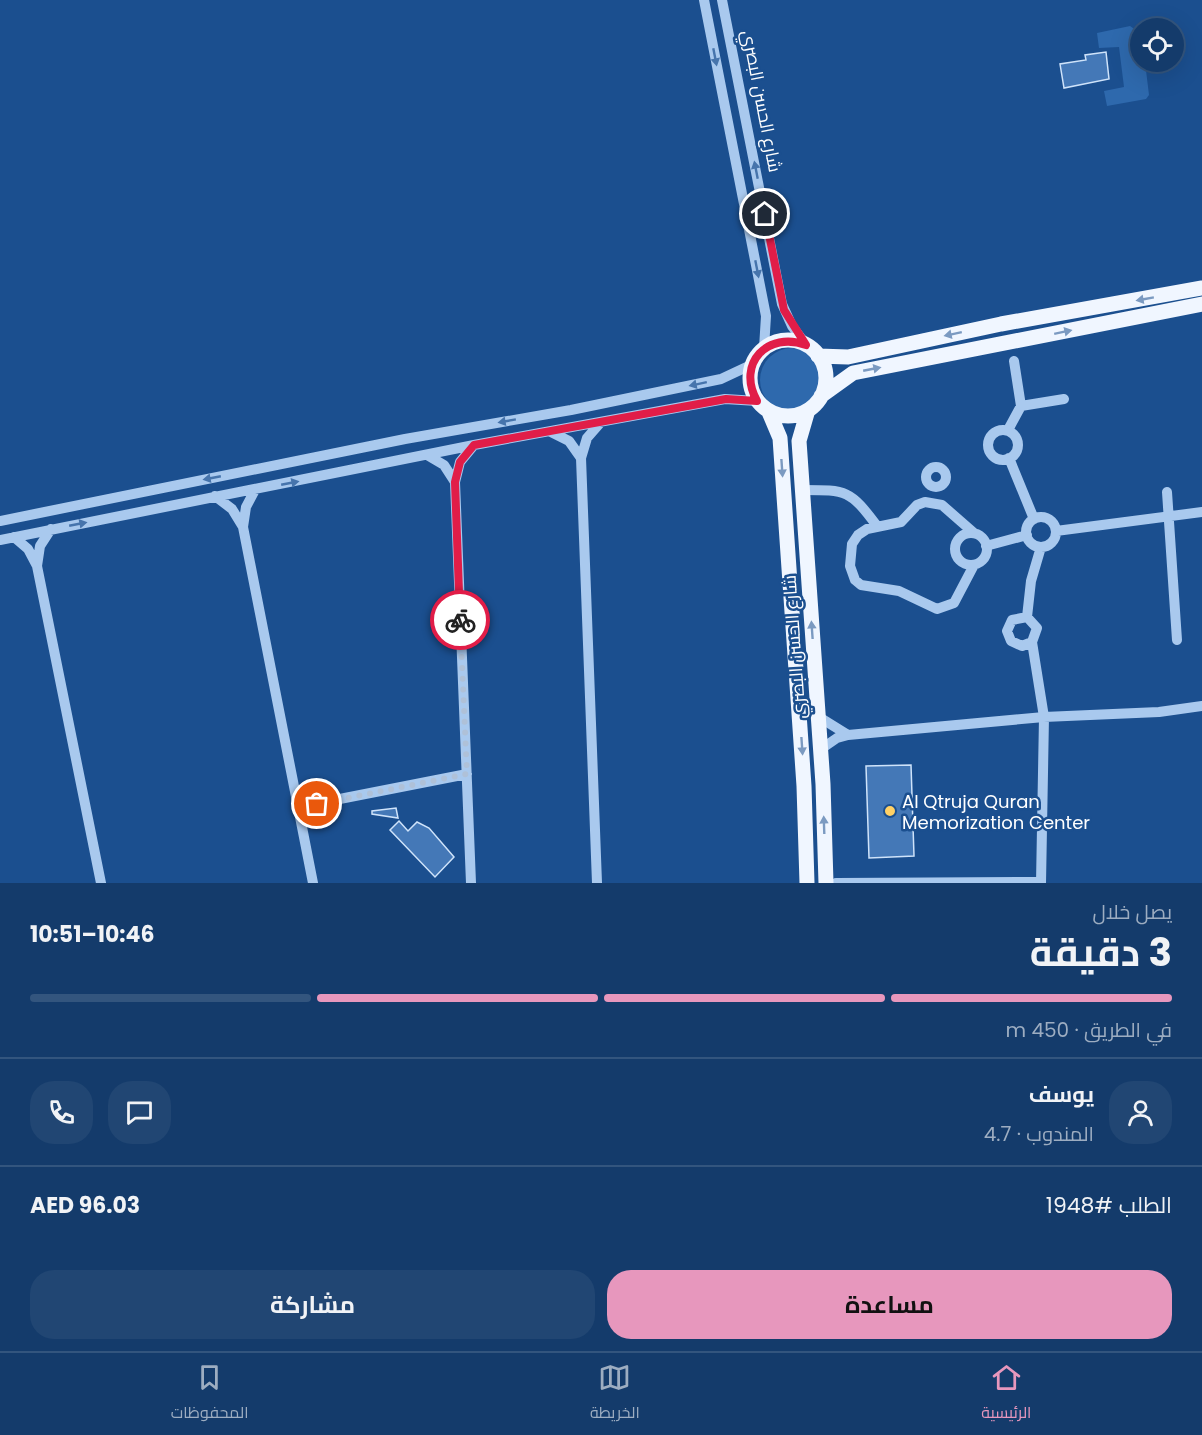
<!DOCTYPE html>
<html lang="ar">
<head>
<meta charset="utf-8">
<style>
  :root { --surface:#143b6b; --page:#214673; --text:#f1f3f6; --muted:#9dadc1; --line:#33557e; --accent:#e797bd }
  body { margin:0; font-family:Poppins,Cairo,sans-serif; background:var(--page); color:var(--text); direction:rtl; height:100vh; display:flex; flex-direction:column; font-size:22px; white-space:nowrap }
  * { box-sizing:border-box; margin:0 }
  p { font-size:20px; color:var(--muted) }
  .icon { flex:none; width:33px; height:33px; fill:none; stroke:currentColor; stroke-width:2; stroke-linecap:round; stroke-linejoin:round }
  .map { position:relative; height:883px; overflow:hidden; direction:ltr }
  .panel { display:flex; flex-direction:column; background:var(--surface); flex:1 }
  .panel>* { flex:none }
  .controls { position:absolute; left:1130px; top:18px; display:grid; gap:12px }
  .controls a { display:grid; place-items:center; width:54px; height:54px; border-radius:50%; background:var(--surface); box-shadow:0 6px 24px #0002,0 0 0 2px var(--line); font-size:30px }
  .pin { position:absolute; display:grid; place-items:center; width:51px; height:51px; color:#fff; margin:-26px; border:3px solid #fff; border-radius:50%; box-shadow:0 2px 6px #0007 }
  .courier { position:absolute; display:grid; place-items:center; width:60px; height:60px; margin:-30px; border:4px solid #e11d48; border-radius:50%; background:#fff; color:#222; box-shadow:0 2px 8px #0007 }
  .overview em { font-style:normal; font-weight:700 }
  .overview div { display:flex; flex-direction:column-reverse }
  .overview { display:flex; align-items:center; justify-content:space-between; height:102px; padding:0 30px }
  h1 { font-size:39px; font-weight:700; line-height:45px }
  .bar { display:grid; grid-template-columns:repeat(4,1fr); gap:9px 6px; align-content:center; height:72px; padding:0 30px }
  .bar i { height:8px; border-radius:4px; background:var(--line) }
  .bar .current { background:var(--accent) }
  .bar p { grid-column:span 4 }
  .line { display:flex; align-items:center; gap:15px; padding:0 30px; border-top:2px solid var(--line) }
  .line div { flex:1 }
  .round { display:grid; place-items:center; flex:none; width:63px; height:63px; border-radius:24px; background:var(--page) }
  .button { display:flex; gap:12px; margin-top:auto; padding:12px 30px }
  .button a { flex:1; height:69px; border-radius:24px; background:var(--accent); color:#111; font-size:24px; font-weight:700; line-height:69px; text-align:center }
  .button a+a { background:var(--page); color:var(--text) }
  .dock { display:flex; justify-content:space-around; align-items:center; height:84px; border-top:2px solid var(--line); background:var(--surface); font-size:16px; color:var(--muted) }
  .dock a { display:grid; justify-items:center; gap:3px }
  .dock .current { color:var(--accent) }
  .map>svg:first-child { display:block }
  .grass { fill:#2e69ad }
  .building { fill:#4478b7; stroke:#cfe3fa; stroke-width:1.5 }
  .lines { fill:none; stroke-linecap:round; stroke-linejoin:round }
  .minor { stroke:#a9c9ee; stroke-width:10 }
  .major { stroke:#f0f6ff; stroke-width:15 }
  .oneway { fill:#4674ac }
  .oneway2 { fill:#7b9ac1 }
  .done { stroke:#afc1d8; stroke-width:6; stroke-dasharray:0 10.8 }
  .route { stroke:#e11d48; stroke-width:8 }
  .poi-dot { fill:#ffd166; stroke:#1b4f8f; stroke-width:2 }
  .labels { text-anchor:middle; dominant-baseline:central; stroke-width:5; stroke-linejoin:round; paint-order:stroke }
  .street-label { font-size:18px; fill:#fff; stroke:#1b4f8f }
  .poi-label { font-size:18px; fill:#fff; stroke:#1b4f8f; text-anchor:start }
</style>
</head>
<body>
<div class="map">
<svg width="1202" height="883" viewBox="0 0 1202 883">
  <rect width="100%" height="100%" fill="#1b4f8f"/>
  <path class="grass" d="M 1130,26 L 1140,33 L 1140,62 L 1145,62 L 1149,95 L 1146,99 L 1107,106 L 1104,91 L 1124,87 L 1119,47 L 1099,48 L 1097,33 Z
    M760 380a32 32 0 1 1 64 0a32 32 0 1 1-64 0Z"/>
  <path class="building" d="M 1106,52 L 1109,79 L 1064,88 L 1060,64 L 1086,60 L 1085,55 Z
    M 911,765 L 914,856 L 869,858 L 866,766 Z
    M 396,808 L 398,818 L 372,814 L 372,811 Z
    M 399,821 L 408,831 L 417,822 L 429,828 L 454,857 L 435,877 L 390,830 Z"/>
  <g class="lines">
    <path class="minor" d="M 704,0 L 766,316 L 764,348
      M 722,0 L 782,304 L 792,326 L 806,345
      M 1021,406 L 1064,399
      M 1008,430 L 1021,406 L 1014,361
      M988 445a15 15 0 1 1 30 0a15 15 0 1 1-30 0Z
      M 551,432 L 569,441 L 581,458
      M 427,455 L 444,465 L 455,482
      M 1009,458 L 1034,519
      M926 477a10 10 0 1 1 20 0a10 10 0 1 1-20 0Z
      M 803,490 C 847,490 850,490 877,526
      M 1167,492 L 1177,640
      M 215,496 L 232,509 L 243,527 L 313,883
      M1026 532a15 15 0 1 1 30 0a15 15 0 1 1-30 0Z
      M 0,521 L 405,439 L 571,410 L 721,379 L 753,364
      M 243,527 L 246,507 L 255,490
      M 1056,531 L 1202,512
      M 974,533 L 942,505 L 925,502 L 917,505 L 901,522 L 867,529 L 858,535 L 852,544 L 850,566 L 855,580 L 861,585 L 899,591 L 937,609 L 954,603 L 974,565
      M955 549a16 16 0 1 1 32 0a16 16 0 1 1-32 0Z
      M 14,537 L 28,549 L 37,566 L 101,883
      M 0,540 L 474,445 L 725,399 L 757,401
      M 986,546 L 1027,535
      M 37,566 L 40,546 L 51,529
      M 1027,617 L 1031,581 L 1041,547
      M 1032,642 L 1022,646 L 1011,641 L 1007,631 L 1012,620 L 1027,617 L 1037,628 L 1032,642 L 1044,717 L 1041,883
      M 819,717 L 848,735
      M 821,749 L 837,738 L 848,735 L 1044,717 L 1159,712 L 1202,706
      M 299,807 L 467,774
      M 471,883 L 455,482 L 460,462 L 474,445
      M 597,883 L 581,458 L 587,438 L 601,422
      M 836,883 L 1041,882"/>
    <path class="major" d="M750 378a38 38 0 1 1 76 0a38 38 0 1 1-76 0Z
      M 818,356 L 848,357 L 1001,324 L 1202,288
      M 821,396 L 853,373 L 1202,304
      M 808,410 L 799,441 L 823,784 L 826,883
      M 769,412 L 780,438 L 804,786 L 807,883"/>
  </g>
  <defs><path id="oneway-solid" d="M-6-.8H1V-3.2L6.5 0L1 3.2V.8H-6Z" transform="scale(1.5)"/></defs>
  <g class="oneway">
    <use href="#oneway-solid" transform="translate(715 57) rotate(79)"/>
    <use href="#oneway-solid" transform="translate(756 170) rotate(-101)"/>
    <use href="#oneway-solid" transform="translate(757 269) rotate(79)"/>
    <use href="#oneway-solid" transform="translate(698 384) rotate(168)"/>
    <use href="#oneway-solid" transform="translate(507 421) rotate(170)"/>
    <use href="#oneway-solid" transform="translate(212 478) rotate(169)"/>
    <use href="#oneway-solid" transform="translate(290 483) rotate(-11)"/>
    <use href="#oneway-solid" transform="translate(78 524) rotate(-11)"/>
  </g>
  <g class="oneway2">
    <use href="#oneway-solid" transform="translate(1145 299) rotate(170)"/>
    <use href="#oneway-solid" transform="translate(1063 332) rotate(-12)"/>
    <use href="#oneway-solid" transform="translate(953 334) rotate(168)"/>
    <use href="#oneway-solid" transform="translate(872 369) rotate(-11)"/>
    <use href="#oneway-solid" transform="translate(782 468) rotate(86)"/>
    <use href="#oneway-solid" transform="translate(812 630) rotate(-94)"/>
    <use href="#oneway-solid" transform="translate(802 746) rotate(86)"/>
    <use href="#oneway-solid" transform="translate(824 825) rotate(-92)"/>
  </g>
  <g class="lines">
    <path class="done" d="M 317,804 L 467,774 L 460,620"/>
    <path class="route" d="M 460,620 L 455,482 L 460,462 L 474,445 L 726,399 L 757,401 C 736,363 768,331 806,345 L 784,310 L 765,214"/>
  </g>
  <circle class="poi-dot" cx="890" cy="811" r="6"/>
  <g class="labels">
    <g class="street-label">
      <text transform="translate(762 101) rotate(79)">شارع الحسن البصري</text>
      <text transform="translate(794 647) rotate(-94)">شارع الحسن البصري</text>
    </g>
    <g class="poi-label">
      <text x="902" y="801">Al Qtruja Quran<tspan x="902" dy="21">Memorization Center</tspan></text>
    </g>
  </g>
</svg>
<div class="controls">
<a><svg class="icon" aria-label="locate" viewBox="0 0 24 24"><circle cx="12" cy="12" r="6"/><path d="M12 2v4M12 18v4M2 12h4M18 12h4"/></svg></a>
</div>
<div class="pin" style="left:317px;top:804px;background:#ea580c"><svg class="icon" aria-label="bag" viewBox="0 0 24 24"><path d="M5 8h14l-1 12H6zM9 8a3 3 0 0 1 6 0"/></svg></div>
<div class="pin" style="left:765px;top:214px;background:#1f2937"><svg class="icon" aria-label="home" viewBox="0 0 24 24"><path d="M3 11l9-7 9 7M6 9v11h12V9"/></svg></div>
<div class="courier" style="left:460px;top:620px"><svg class="icon" aria-label="bike" viewBox="0 0 24 24"><circle cx="6" cy="16" r="4"/><circle cx="18" cy="16" r="4"/><path d="M6 16l4-8h5l3 8M10 8l3 8H6M13 5h3"/></svg></div>
</div>
<section class="panel">
<div class="overview"><div><h1>3 دقيقة</h1><p>يصل خلال</p></div><em>10:46–10:51</em></div>
<div class="bar"><i class="current"></i><i class="current"></i><i class="current"></i><i></i><p>في الطريق · 450 m</p></div>
<div class="line" style="height:108px"><a class="round"><svg class="icon" aria-label="person" viewBox="0 0 24 24"><circle cx="12" cy="8" r="4"/><path d="M4 21q1-7 8-7t8 7"/></svg></a><div><b>يوسف</b><p>المندوب · 4.7</p></div><a class="round"><svg class="icon" aria-label="chat" viewBox="0 0 24 24"><path d="M4 5h16v11H9l-5 4z"/></svg></a><a class="round"><svg class="icon" aria-label="phone" viewBox="0 0 24 24"><path d="M5 4h4l2 5-3 2q2 4 5 5l2-3 5 2v4C11 20 4 13 5 4z"/></svg></a></div>
<div class="line" style="height:78px"><div>الطلب #1948</div><b>AED 96.03</b></div>
<div class="button"><a>مساعدة</a><a>مشاركة</a></div>
</section>
<nav class="dock">
<a class="current"><svg class="icon" aria-label="home" viewBox="0 0 24 24"><path d="M3 11l9-7 9 7M6 9v11h12V9"/></svg>الرئيسية</a>
<a><svg class="icon" aria-label="map" viewBox="0 0 24 24"><path d="M3 6l6-2 6 2 6-2v14l-6 2-6-2-6 2zM9 4v14M15 6v14"/></svg>الخريطة</a>
<a><svg class="icon" aria-label="saved" viewBox="0 0 24 24"><path d="M7 4h10v16l-5-4-5 4z"/></svg>المحفوظات</a>
</nav>
</body>
</html>
